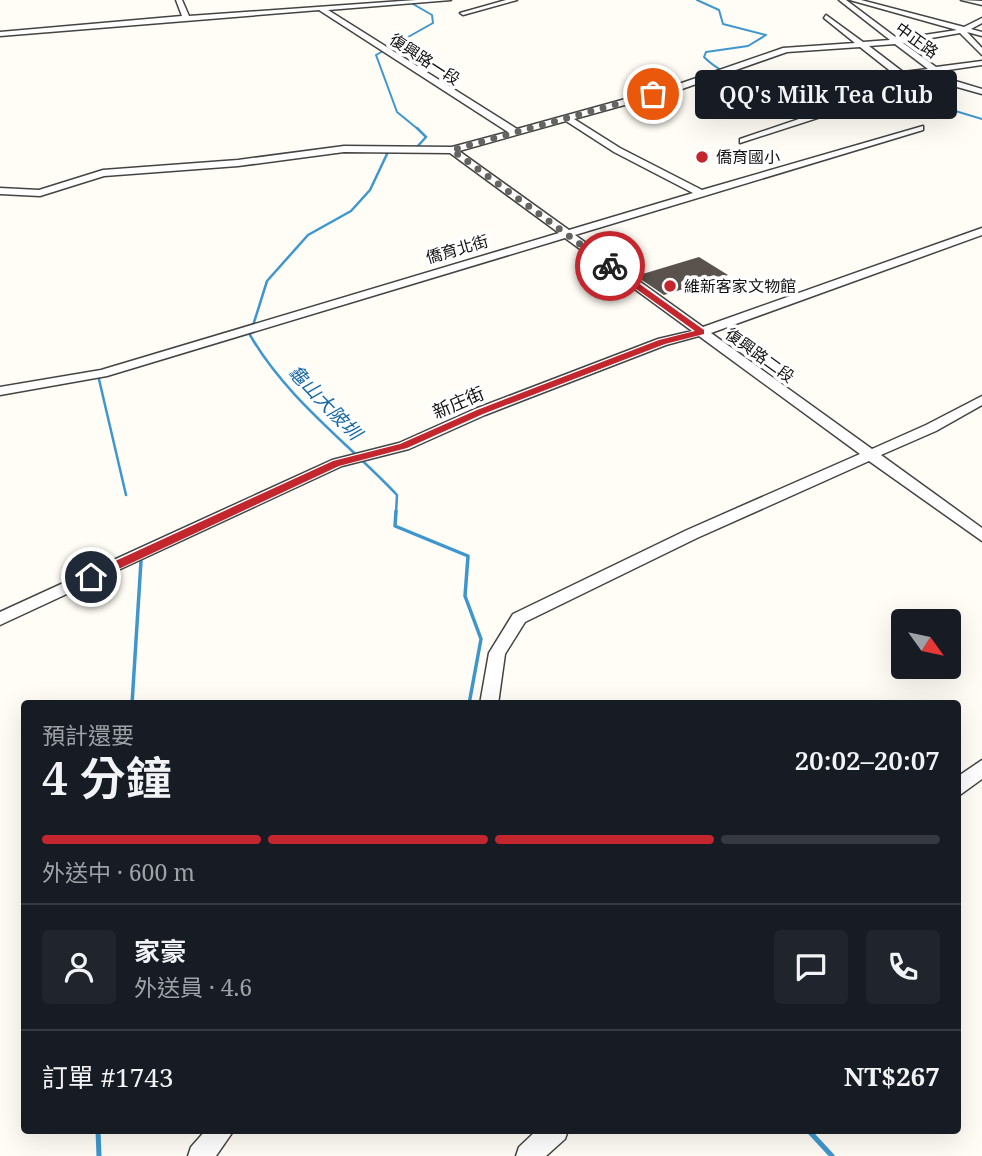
<!DOCTYPE html>
<html lang="zh-TW">
<head>
<meta charset="utf-8">
<style>
  :root { --surface:#171b24; --page:#20242c; --text:#f1f3f6; --muted:#9ea1a6; --line:#363941; --accent:#c4262e }
  body { margin:0; font-family:"Noto Serif","Noto Sans TC",serif; background:var(--page); color:var(--text); height:100vh; display:flex; flex-direction:column; font-size:26px; white-space:nowrap }
  * { box-sizing:border-box; margin:0 }
  p { font-size:23px; color:var(--muted) }
  .icon { flex:none; width:38px; height:38px; fill:none; stroke:currentColor; stroke-width:2; stroke-linecap:round; stroke-linejoin:round }
  .map { position:relative; flex:1; overflow:hidden }
  .panel { position:absolute; left:21px; top:700px; width:940px; height:434px; display:flex; flex-direction:column; background:var(--surface); border-radius:7px; box-shadow:0 7px 28px #0002 }
  .panel>* { flex:none }
  .needle { width:46px; rotate:123deg }
  .tools { position:absolute; left:891px; top:609px; display:grid; gap:14px }
  .tools a { display:grid; place-items:center; width:70px; height:70px; border-radius:7px; background:var(--surface); box-shadow:0 7px 28px #0002; font-size:35px }
  .pin { position:absolute; display:grid; place-items:center; width:60px; height:60px; color:#fff; margin:-30px; border:4px solid #fff; border-radius:50%; box-shadow:0 2px 7px #0007 }
  .courier { position:absolute; display:grid; place-items:center; width:70px; height:70px; margin:-35px; border:5px solid #c4262e; border-radius:50%; background:#fff; color:#222; box-shadow:0 2px 9px #0007 }
  .bubble { position:absolute; height:49px; border-radius:7px; background:var(--surface); box-shadow:0 7px 28px #0002; font-size:23px; font-weight:600; line-height:49px; text-align:center }
  .summary em { font-style:normal; font-weight:600 }
  .summary div { display:flex; flex-direction:column-reverse }
  .summary { display:flex; align-items:center; justify-content:space-between; height:119px; padding:0 21px }
  h1 { font-size:46px; font-weight:600; line-height:52px }
  .bar { display:grid; grid-template-columns:repeat(4,1fr); gap:10px 7px; align-content:center; height:84px; padding:0 21px }
  .bar i { height:9px; border-radius:5px; background:var(--line) }
  .bar .selected { background:var(--accent) }
  .bar p { grid-column:span 4 }
  .line { display:flex; align-items:center; gap:18px; padding:0 21px; border-top:2px solid var(--line) }
  .line div { flex:1 }
  .round { display:grid; place-items:center; flex:none; width:74px; height:74px; border-radius:7px; background:var(--page) }
  .map>svg:first-child { display:block }
  .lines { fill:none; stroke-linecap:round; stroke-linejoin:round }
  .stream-far3 { stroke:#3f96cf; stroke-width:2 }
  .stream-far2 { stroke:#3f96cf; stroke-width:2.5 }
  .stream-far1 { stroke:#3f96cf; stroke-width:3.5 }
  .stream { stroke:#3f96cf; stroke-width:5 }
  .building { fill:#5a524d }
  .minor-casing { stroke:#444; stroke-width:3 }
  .minor { fill:#fff; fill-rule:evenodd }
  .route { fill:#c4262e }
  .done { stroke:#646461; stroke-width:7; stroke-dasharray:0 12.6 }
  .poi-dot { fill:#c4262e; stroke:#fff; stroke-width:2.5 }
  .labels { text-anchor:middle; dominant-baseline:central; stroke-width:7; stroke-linejoin:round; paint-order:stroke }
  .far-street-label { font-size:16px; fill:#111; stroke:#fff }
  .far-poi-label { font-size:16px; fill:#111; stroke:#fff; text-anchor:start }
  .street-label { font-size:18px; fill:#111; stroke:#fff }
  .water-label { font-size:19px; font-style:italic; fill:#1768a6; stroke:#fff }
</style>
</head>
<body>
<div class="map">
<svg width="982" height="1156" viewBox="0 0 982 1156">
  <rect width="100%" height="100%" fill="#fffdf5"/>
  <g class="lines">
    <path class="stream-far3" d="M 406,0 L 432,15 L 433,23 L 376,55 L 397,112 L 419,130
      M 697,0 L 719,10 L 723,24 L 766,35 L 748,46 L 706,52 L 704,57 C 742,95 794,78 841,80 C 855,81 870,84 884,88
      M 919,100 L 982,119"/>
    <path class="stream-far2" d="M 416,148 L 426,137 L 417,128
      M 387,154 L 370,190 L 351,211 L 308,235 L 267,281 L 250,335 C 287,399 347,442 397,495 L 396,513
      M 98,375 L 126,495"/>
    <path class="stream-far1" d="M 396,511 L 395,526 L 468,556 L 465,596 L 481,639 L 469,704
      M 132,704 L 141,561"/>
    <path class="stream" d="M 98,1130 L 99,1156
      M 808,1130 L 832,1156"/>
  </g>
  <path class="building" d="M 699,257 L 728,275 L 664,295 L 636,276 Z"/>
  <g class="lines">
    <g class="minor-casing">
      <path id="minor" d="M 176,0 L 182,0 L 189,16 L 416,0 L 451,0 L 328,10 L 517,129 L 676,85 L 783,48 L 855,43 L 824,18 L 826,15 L 863,42 L 890,40 L 839,0 L 846,0 L 898,39 L 957,30 L 850,0 L 861,0 L 964,27 L 982,18 L 982,23 L 971,29 L 982,32 L 982,36 L 967,32 L 982,48 L 982,55 L 960,33 L 903,43 L 936,67 L 982,61 L 982,65 L 941,71 L 952,80 L 982,89 L 982,94 L 950,85 L 888,90 L 873,100 L 740,143 L 740,139 L 867,96 L 886,86 L 943,80 L 933,73 L 898,77 L 860,47 L 787,52 L 682,89 L 574,119 L 620,148 L 702,190 L 923,126 L 923,130 L 575,235 L 703,327 L 982,228 L 982,235 L 711,333 L 872,449 L 926,425 L 982,396 L 982,405 L 936,431 L 881,455 L 982,528 L 982,541 L 869,461 L 697,538 L 525,622 L 505,654 L 498,704 L 480,704 L 489,653 L 513,614 L 687,530 L 860,454 L 699,336 L 666,345 L 485,415 L 409,449 L 342,466 L 0,625 L 0,612 L 332,460 L 399,443 L 475,409 L 658,339 L 692,331 L 565,238 L 107,376 L 0,395 L 0,387 L 101,370 L 559,233 L 450,153 L 344,152 L 238,166 L 104,176 L 40,196 L 0,194 L 0,188 L 39,190 L 103,170 L 238,160 L 344,146 L 452,147 L 508,132 L 319,10 L 0,36 L 0,32 L 182,16 ZM 895,44 L 928,69 L 903,72 L 869,46 ZM 566,121 L 614,152 L 693,193 L 569,230 L 459,151 Z
        M 506,0 L 517,0 L 463,15 L 460,13 Z
        M 961,0 L 982,1 L 982,5 Z
        M 982,760 L 982,779 L 957,797 L 957,777 Z
        M 206,1130 L 234,1130 L 216,1156 L 188,1156 L 191,1147 Z
        M 537,1130 L 568,1130 L 565,1139 L 546,1156 L 516,1156 L 519,1147 Z"/>
    </g>
    <use href="#minor" class="minor"/>
  </g>
  <path class="route" d="M 607,265 L 613,265 L 704,330 L 704,334 L 665,344 L 483,414 L 407,448 L 339,466 L 95,580 L 87,580 L 87,574 L 333,461 L 400,444 L 477,410 L 659,340 L 695,331 L 607,268 Z"/>
  <g class="lines">
    <path class="done" d="M 610,266 L 452,150 L 653,94"/>
  </g>
  <g class="poi-dot">
    <circle cx="702" cy="157" r="7"/>
    <circle cx="670" cy="286" r="7"/>
  </g>
  <g class="labels">
    <g class="far-street-label">
      <text transform="translate(917 40) rotate(36)">中正路</text>
      <text transform="translate(425 59) rotate(33)">復興路一段</text>
      <text transform="translate(457 249) rotate(-16)">僑育北街</text>
      <text transform="translate(760 355) rotate(36)">復興路二段</text>
    </g>
    <g class="far-poi-label">
      <text x="716" y="157">僑育國小</text>
      <text x="684" y="286">維新客家文物館</text>
    </g>
    <g class="street-label">
      <text transform="translate(458 402) rotate(-23)">新庄街</text>
    </g>
    <g class="water-label">
      <text transform="translate(325 402) rotate(46)">龜山大陂圳</text>
    </g>
  </g>
</svg>
<div class="tools">
<a><svg class="needle" viewBox="-14 -14 28 28"><path d="M0-13l5 13h-10z" fill="#e53935"/><path d="M0 13l5-13h-10z" fill="#9ea1a6"/></svg></a>
</div>
<div class="pin" style="left:653px;top:94px;background:#ea580c"><svg class="icon" aria-label="bag" viewBox="0 0 24 24"><path d="M5 8h14l-1 12H6zM9 8a3 3 0 0 1 6 0"/></svg></div>
<div class="pin" style="left:91px;top:577px;background:#1f2937"><svg class="icon" aria-label="home" viewBox="0 0 24 24"><path d="M3 11l9-7 9 7M6 9v11h12V9"/></svg></div>
<div class="courier" style="left:610px;top:266px"><svg class="icon" aria-label="bike" viewBox="0 0 24 24"><circle cx="6" cy="16" r="4"/><circle cx="18" cy="16" r="4"/><path d="M6 16l4-8h5l3 8M10 8l3 8H6M13 5h3"/></svg></div>
<div class="bubble" style="left:695px;top:70px;width:262px">QQ's Milk Tea Club</div>
<section class="panel">
<div class="summary"><div><h1>4 分鐘</h1><p>預計還要</p></div><em>20:02–20:07</em></div>
<div class="bar"><i class="selected"></i><i class="selected"></i><i class="selected"></i><i></i><p>外送中 · 600 m</p></div>
<div class="line" style="height:126px"><a class="round"><svg class="icon" aria-label="person" viewBox="0 0 24 24"><circle cx="12" cy="8" r="4"/><path d="M4 21q1-7 8-7t8 7"/></svg></a><div><b>家豪</b><p>外送員 · 4.6</p></div><a class="round"><svg class="icon" aria-label="chat" viewBox="0 0 24 24"><path d="M4 5h16v11H9l-5 4z"/></svg></a><a class="round"><svg class="icon" aria-label="phone" viewBox="0 0 24 24"><path d="M5 4h4l2 5-3 2q2 4 5 5l2-3 5 2v4C11 20 4 13 5 4z"/></svg></a></div>
<div class="line" style="height:91px"><div>訂單 #1743</div><b>NT$267</b></div>
</section>
</div>
</body>
</html>
